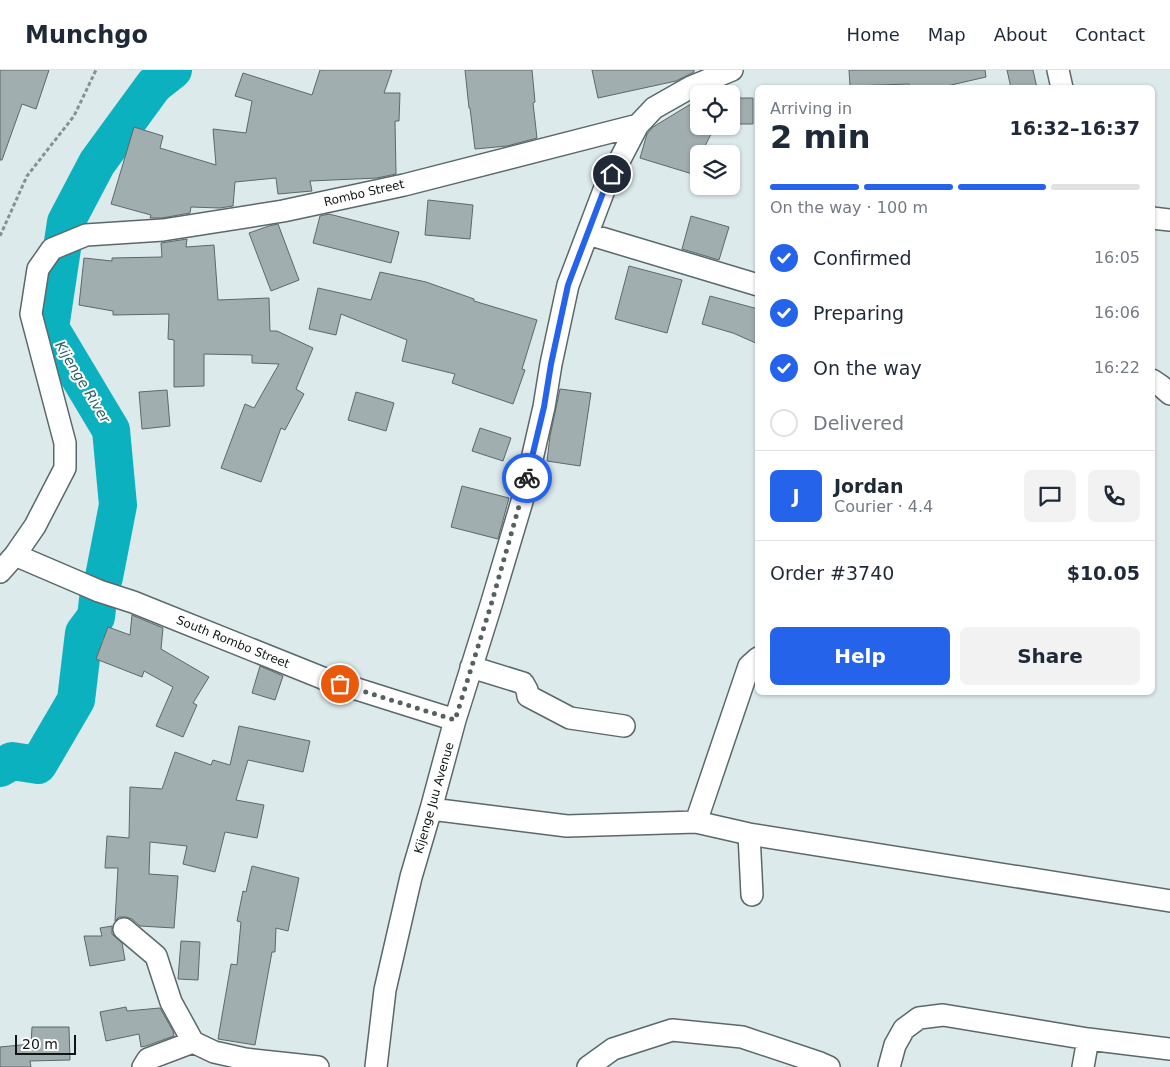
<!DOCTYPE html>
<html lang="en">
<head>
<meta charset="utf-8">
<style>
  :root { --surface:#fff; --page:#f2f2f3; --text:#1f2937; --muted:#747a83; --line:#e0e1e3; --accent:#2563eb }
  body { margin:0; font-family:"DejaVu Sans",sans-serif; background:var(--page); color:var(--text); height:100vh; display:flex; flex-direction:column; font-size:19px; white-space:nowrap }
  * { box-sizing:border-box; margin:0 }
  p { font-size:16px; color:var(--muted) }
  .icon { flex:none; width:28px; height:28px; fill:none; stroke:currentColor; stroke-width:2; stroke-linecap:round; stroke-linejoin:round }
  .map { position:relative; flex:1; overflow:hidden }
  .details { position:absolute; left:755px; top:15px; width:400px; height:610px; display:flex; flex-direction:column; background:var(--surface); border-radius:8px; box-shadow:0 1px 4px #0004 }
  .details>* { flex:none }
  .buttons { position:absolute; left:690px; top:15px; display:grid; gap:10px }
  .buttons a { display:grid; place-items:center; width:50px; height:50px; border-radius:8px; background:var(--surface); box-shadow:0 1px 4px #0004; font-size:25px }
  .scale { position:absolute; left:15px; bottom:12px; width:61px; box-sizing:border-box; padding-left:5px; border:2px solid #101515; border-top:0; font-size:14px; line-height:18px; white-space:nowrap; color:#101515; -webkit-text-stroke:4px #fff; paint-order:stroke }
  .pin { position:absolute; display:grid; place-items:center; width:42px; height:42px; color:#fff; margin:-21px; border:2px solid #fff; border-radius:50%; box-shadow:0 1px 5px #0007 }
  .courier { position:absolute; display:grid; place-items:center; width:50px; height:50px; margin:-25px; border:4px solid #2563eb; border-radius:50%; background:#fff; color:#222; box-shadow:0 1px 6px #0007 }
  .head em { font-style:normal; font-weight:600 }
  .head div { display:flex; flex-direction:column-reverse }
  .head { display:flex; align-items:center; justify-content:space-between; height:85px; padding:0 15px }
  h1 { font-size:32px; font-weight:600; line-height:38px }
  .bar { display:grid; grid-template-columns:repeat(4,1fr); gap:8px 5px; align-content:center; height:60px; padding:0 15px }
  .bar i { height:6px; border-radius:4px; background:var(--line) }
  .bar .current { background:var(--accent) }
  .bar p { grid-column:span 4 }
  .line { display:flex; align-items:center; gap:12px; padding:0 15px; border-top:1px solid var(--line) }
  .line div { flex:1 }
  .round { display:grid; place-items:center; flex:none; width:52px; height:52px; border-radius:8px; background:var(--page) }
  ol { padding:0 15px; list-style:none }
  li { display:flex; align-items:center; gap:15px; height:55px }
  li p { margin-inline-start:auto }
  li .icon { padding:5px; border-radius:50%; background:var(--accent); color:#fff; stroke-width:4 }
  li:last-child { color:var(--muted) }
  li i { width:28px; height:28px; border:2px solid var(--line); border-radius:50% }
  .primary-button { display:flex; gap:10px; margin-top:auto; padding:10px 15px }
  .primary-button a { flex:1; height:58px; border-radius:8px; background:var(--accent); color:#fff; font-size:20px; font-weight:600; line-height:58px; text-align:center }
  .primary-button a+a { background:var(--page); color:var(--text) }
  header { display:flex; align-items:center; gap:30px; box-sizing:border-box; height:70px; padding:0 25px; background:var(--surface); border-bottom:1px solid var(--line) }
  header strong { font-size:24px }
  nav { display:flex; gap:28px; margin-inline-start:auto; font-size:18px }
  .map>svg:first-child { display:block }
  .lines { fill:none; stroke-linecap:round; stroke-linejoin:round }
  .river { stroke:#0cb1bf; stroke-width:38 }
  .building { fill:#a0aeaf; stroke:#5c686a }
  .minor-casing { stroke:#5b6869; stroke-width:24 }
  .path { stroke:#879192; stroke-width:3; stroke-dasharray:4 2.5; stroke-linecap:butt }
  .minor { stroke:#fff; stroke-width:21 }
  .done { stroke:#576060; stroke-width:5; stroke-dasharray:0 9 }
  .route { stroke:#2563eb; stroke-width:6 }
  .labels { text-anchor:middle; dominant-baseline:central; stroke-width:4; stroke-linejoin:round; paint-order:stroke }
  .street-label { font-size:12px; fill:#101515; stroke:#fff }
  .water-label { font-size:14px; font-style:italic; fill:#286066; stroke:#fff }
</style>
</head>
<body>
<header>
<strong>Munchgo</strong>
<nav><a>Home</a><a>Map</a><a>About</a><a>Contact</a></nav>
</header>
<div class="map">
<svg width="1170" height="997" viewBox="0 0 1170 997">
  <rect width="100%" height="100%" fill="#dceaec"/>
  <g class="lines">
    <path class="river" d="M 0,698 L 12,691 L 38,695 L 76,630 L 84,563 L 96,547 L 99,521 L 104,507 L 118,435 L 111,360 L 50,258 L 66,152 L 97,93 L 154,15 L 173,0"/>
  </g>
  <path class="building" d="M 0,0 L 49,0 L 36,39 L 22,34 L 2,90 L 0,90 Z
    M 320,0 L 392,0 L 384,23 L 400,23 L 399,51 L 395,51 L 396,104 L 377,108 L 310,111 L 312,121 L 278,124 L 276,108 L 235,112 L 233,136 L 220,138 L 191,137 L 190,143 L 162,148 L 150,148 L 151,145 L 111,134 L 134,57 L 163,66 L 160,78 L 216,95 L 213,59 L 246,63 L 252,31 L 235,26 L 243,3 L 312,25 Z
    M 465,0 L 532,0 L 535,32 L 533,33 L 537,68 L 507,76 L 475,79 L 470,38 L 469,38 Z
    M 592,0 L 694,0 L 694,2 L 676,11 L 598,28 Z
    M 849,0 L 985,0 L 986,7 L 938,18 L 910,18 L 909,14 L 850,16 Z
    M 1007,0 L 1033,0 L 1037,18 L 1011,18 Z
    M 731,28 L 753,28 L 753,54 L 731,54 Z
    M 699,29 L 699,56 L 715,56 L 701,84 L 699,84 L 699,106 L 640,88 L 647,64 L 653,57 Z
    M 428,130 L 473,135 L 470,169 L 425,165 Z
    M 329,144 L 399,162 L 391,193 L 313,173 L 320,146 Z
    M 691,146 L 729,157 L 719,190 L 682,179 Z
    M 278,154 L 299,210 L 271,221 L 249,163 L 269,156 Z
    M 187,169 L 186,177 L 214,175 L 218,230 L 269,228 L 270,261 L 277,261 L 313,278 L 296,319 L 304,324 L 285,360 L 281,358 L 261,412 L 221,398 L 245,334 L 254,338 L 279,294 L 252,293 L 252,285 L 204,284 L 204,316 L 174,317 L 174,270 L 168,269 L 169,244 L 113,245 L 113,241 L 79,235 L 84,188 L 112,191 L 112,188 L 162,187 L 161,173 Z
    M 629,196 L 682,210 L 667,263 L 615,249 Z
    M 380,202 L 426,212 L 474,229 L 474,231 L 537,250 L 522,299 L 525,300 L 513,334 L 452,313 L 455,304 L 402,291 L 407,270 L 341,244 L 336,265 L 309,259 L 318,218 L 371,230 Z
    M 710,226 L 758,239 L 758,274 L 733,263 L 702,254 Z
    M 560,319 L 591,323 L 580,396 L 547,391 L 550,366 Z
    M 167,320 L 170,356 L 142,359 L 139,322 Z
    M 356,322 L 394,333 L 386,361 L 348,350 Z
    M 480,358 L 511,368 L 503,391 L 472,381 Z
    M 462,416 L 509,428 L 498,469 L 451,457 Z
    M 132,545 L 163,558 L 161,579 L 209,607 L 193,633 L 197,635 L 183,667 L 156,656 L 173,617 L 144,601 L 142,607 L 96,589 L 108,557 L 130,565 Z
    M 260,596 L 283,606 L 275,630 L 252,623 Z
    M 239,656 L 310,671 L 303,702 L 248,690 L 236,730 L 264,735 L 257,768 L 225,762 L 215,802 L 183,794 L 187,776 L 150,772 L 149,804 L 178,806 L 174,858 L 140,856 L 132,849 L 126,847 L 119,847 L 115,851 L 118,798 L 105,798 L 107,766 L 129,768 L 130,717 L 162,719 L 175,682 L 211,695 L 213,690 L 230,695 Z
    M 252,796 L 299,808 L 288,861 L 276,858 L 275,882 L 272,882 L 255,975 L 218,969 L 231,894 L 237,895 L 241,852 L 237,851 L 243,821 L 246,822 Z
    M 112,856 L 112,864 L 122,873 L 125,890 L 90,896 L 84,866 L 102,866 L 100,858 Z
    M 181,871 L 200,872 L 198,910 L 178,909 Z
    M 126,937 L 127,941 L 160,938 L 173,961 L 174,966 L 146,976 L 141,977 L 139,964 L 106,971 L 100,942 Z
    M 32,957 L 69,957 L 70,990 L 30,991 L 31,997 L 0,997 L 0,977 L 31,974 Z"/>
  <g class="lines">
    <g class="minor-casing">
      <path id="minor" d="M 1058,0 L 1062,18
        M 1152,148 L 1170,150
        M 588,164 L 758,215
        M 1152,310 L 1161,316 L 1170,324
        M 15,485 L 99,521 L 133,532 L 325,609 L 455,650
        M 0,502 L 15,485 L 35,456 L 65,398 L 65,373 L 31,244 L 38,199 L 52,179 L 86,165 L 163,160 L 283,141 L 404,115 L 638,55
        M 471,597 L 523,613 L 527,620 L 528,626 L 570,648 L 624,656
        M 431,739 L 567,756 L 696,752 L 749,764 L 1170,831
        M 696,752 L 749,596 L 758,588
        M 749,764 L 752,825
        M 124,859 L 156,886 L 171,932 L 193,972 L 214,982 L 245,989 L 318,997
        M 143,997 L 148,989 L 193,972
        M 376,997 L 385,920 L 411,807 L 431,739 L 455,650 L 491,535 L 523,428 L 544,337 L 551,294 L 568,215 L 604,120 L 638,55 L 654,38 L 691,17 L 732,0
        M 588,997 L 613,979 L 672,960 L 742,967 L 820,993 L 829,997
        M 889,997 L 895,975 L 904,959 L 919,948 L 943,945 L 1088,969 L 1170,979
        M 1083,997 L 1088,969"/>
    </g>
    <path class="path" d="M 0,166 L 27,106 L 74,46 L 96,0"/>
    <use href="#minor" class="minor"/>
  </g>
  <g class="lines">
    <path class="done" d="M 340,614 L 455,650 L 491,535 L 527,408"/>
    <path class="route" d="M 527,408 L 544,337 L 551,294 L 568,215 L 604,120 L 612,104"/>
  </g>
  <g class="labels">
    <g class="street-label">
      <text transform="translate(364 123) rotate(-13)">Rombo Street</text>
      <text transform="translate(233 572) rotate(22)">South Rombo Street</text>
      <text transform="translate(434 728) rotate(-74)">Kijenge Juu Avenue</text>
    </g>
    <g class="water-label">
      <text transform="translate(83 312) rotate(59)">Kijenge River</text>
    </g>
  </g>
</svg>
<div class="buttons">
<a><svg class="icon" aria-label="locate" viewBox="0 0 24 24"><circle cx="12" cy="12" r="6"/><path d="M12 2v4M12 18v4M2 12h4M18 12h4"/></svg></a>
<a><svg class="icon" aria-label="layers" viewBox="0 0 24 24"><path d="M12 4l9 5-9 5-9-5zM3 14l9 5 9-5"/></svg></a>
</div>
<div class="scale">20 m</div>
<div class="pin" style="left:340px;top:614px;background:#ea580c"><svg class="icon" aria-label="bag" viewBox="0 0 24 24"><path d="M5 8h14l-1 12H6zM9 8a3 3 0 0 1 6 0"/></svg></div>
<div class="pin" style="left:612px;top:104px;background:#1f2937"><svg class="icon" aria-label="home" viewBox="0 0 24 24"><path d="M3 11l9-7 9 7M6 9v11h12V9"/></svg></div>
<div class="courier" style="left:527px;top:408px"><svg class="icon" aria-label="bike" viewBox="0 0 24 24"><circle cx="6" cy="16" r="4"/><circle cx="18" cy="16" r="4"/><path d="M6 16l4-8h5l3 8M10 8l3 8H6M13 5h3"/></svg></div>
<section class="details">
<div class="head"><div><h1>2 min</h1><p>Arriving in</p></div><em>16:32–16:37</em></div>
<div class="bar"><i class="current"></i><i class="current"></i><i class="current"></i><i></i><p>On the way · 100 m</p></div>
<ol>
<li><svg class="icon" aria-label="check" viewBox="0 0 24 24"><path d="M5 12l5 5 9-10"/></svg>Confirmed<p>16:05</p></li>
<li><svg class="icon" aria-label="check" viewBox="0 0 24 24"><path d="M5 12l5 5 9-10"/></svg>Preparing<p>16:06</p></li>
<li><svg class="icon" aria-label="check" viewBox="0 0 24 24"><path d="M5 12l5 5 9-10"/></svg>On the way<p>16:22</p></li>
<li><i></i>Delivered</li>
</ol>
<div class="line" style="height:90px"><b class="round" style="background:var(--accent);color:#fff">J</b><div><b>Jordan</b><p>Courier · 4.4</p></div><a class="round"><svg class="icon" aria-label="chat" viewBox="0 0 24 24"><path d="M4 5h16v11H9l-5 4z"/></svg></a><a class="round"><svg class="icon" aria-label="phone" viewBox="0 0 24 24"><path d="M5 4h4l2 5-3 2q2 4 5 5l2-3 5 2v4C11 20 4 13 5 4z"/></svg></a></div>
<div class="line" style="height:65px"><div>Order #3740</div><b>$10.05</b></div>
<div class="primary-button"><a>Help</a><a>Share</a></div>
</section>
</div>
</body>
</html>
